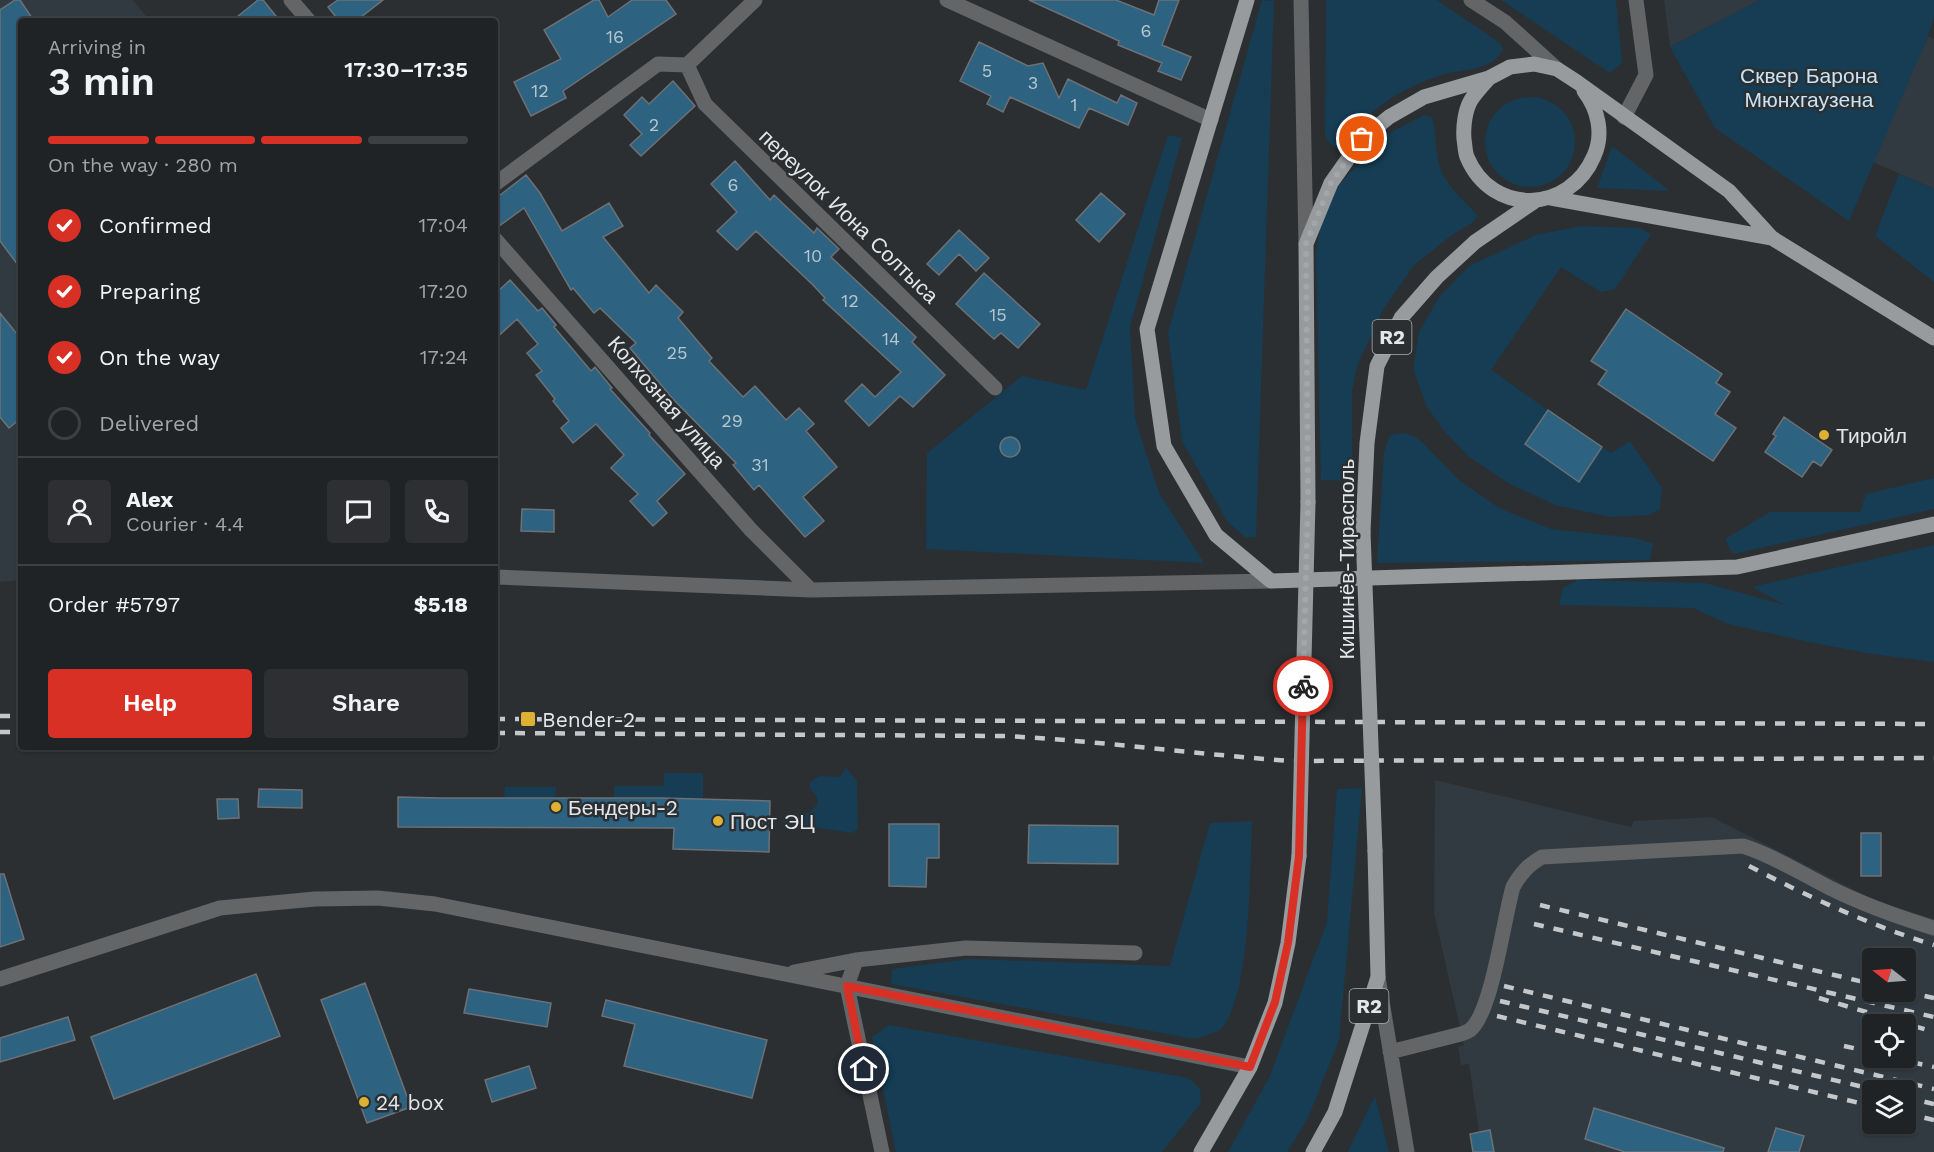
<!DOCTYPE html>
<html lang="en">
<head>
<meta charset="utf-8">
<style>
  :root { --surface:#202326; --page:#2d2f32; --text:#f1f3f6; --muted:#a2a4a7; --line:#3d4043; --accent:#d93025 }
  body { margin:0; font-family:"Work Sans",sans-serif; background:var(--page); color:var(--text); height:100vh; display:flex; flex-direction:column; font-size:22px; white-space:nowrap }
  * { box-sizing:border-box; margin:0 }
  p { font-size:20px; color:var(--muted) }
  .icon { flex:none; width:33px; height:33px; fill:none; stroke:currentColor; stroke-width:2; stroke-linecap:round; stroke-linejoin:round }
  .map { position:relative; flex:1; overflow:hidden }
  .drawer { position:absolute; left:18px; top:18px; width:480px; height:732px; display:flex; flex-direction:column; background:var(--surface); border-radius:6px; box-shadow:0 2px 4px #0004,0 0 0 2px var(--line) }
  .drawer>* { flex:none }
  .needle { width:39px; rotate:287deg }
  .controls { position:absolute; left:1862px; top:948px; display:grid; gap:12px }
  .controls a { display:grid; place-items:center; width:54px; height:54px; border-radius:6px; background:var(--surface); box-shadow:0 2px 4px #0004,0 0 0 2px var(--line); font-size:30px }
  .pin { position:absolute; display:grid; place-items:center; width:51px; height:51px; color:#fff; margin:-26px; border:3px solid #fff; border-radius:50%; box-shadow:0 2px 6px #0007 }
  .courier { position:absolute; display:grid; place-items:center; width:60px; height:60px; margin:-30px; border:4px solid #d93025; border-radius:50%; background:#fff; color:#222; box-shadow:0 2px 8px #0007 }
  .overview em { font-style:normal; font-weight:600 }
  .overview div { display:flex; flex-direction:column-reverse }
  .overview { display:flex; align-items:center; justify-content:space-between; height:102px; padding:0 30px }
  h1 { font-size:39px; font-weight:600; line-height:45px }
  .bar { display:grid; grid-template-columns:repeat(4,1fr); gap:9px 6px; align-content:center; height:72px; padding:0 30px }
  .bar i { height:8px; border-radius:4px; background:var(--line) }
  .bar .on { background:var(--accent) }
  .bar p { grid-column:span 4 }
  .line { display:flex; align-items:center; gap:15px; padding:0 30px; border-top:2px solid var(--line) }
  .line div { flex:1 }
  .round { display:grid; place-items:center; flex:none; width:63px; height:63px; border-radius:6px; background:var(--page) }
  ol { padding:0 30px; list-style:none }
  li { display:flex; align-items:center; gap:18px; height:66px }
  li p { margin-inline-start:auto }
  li .icon { padding:6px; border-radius:50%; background:var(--accent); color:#fff; stroke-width:4 }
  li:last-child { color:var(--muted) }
  li i { width:33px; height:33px; border:3px solid var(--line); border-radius:50% }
  .action { display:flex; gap:12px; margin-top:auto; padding:12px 30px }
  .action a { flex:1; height:69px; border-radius:6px; background:var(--accent); color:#fff; font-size:24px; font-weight:600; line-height:69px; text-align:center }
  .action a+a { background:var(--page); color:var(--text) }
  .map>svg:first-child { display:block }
  .built { fill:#303a40; fill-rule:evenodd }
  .green { fill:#163d54 }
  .building { fill:#2e6281; stroke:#6d7175; stroke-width:1.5 }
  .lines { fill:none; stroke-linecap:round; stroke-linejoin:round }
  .minor { stroke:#636567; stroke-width:15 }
  .major { stroke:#979b9e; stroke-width:15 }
  .rail { stroke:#c5c8cb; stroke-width:4.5; stroke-dasharray:10 10; stroke-linecap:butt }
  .major-bridge { stroke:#979b9e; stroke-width:15 }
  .done { stroke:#a3a7a9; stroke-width:6; stroke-dasharray:0 10.8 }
  .route { stroke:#d93025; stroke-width:8 }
  .poi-dot { fill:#ddb133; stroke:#2b2f32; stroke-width:2 }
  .labels { text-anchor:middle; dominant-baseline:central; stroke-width:5; stroke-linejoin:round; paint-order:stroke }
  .number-label { font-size:18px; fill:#b6c6cf }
  .shield { fill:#2b2f32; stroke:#acb0b2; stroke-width:1.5 }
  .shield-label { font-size:20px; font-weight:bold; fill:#e4e7e9 }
  .park-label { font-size:21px; fill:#c6e4f9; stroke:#2b2f32 }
  .street-label { font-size:21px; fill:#e4e7e9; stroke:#2b2f32 }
  .poi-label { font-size:21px; fill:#e4e7e9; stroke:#2b2f32; text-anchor:start }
</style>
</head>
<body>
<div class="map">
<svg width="1934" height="1152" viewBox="0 0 1934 1152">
  <rect width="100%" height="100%" fill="#2b2f32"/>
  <path class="built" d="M 0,0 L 133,0 L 150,21 L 21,21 L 21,580 L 0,582 Z
    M 1664,0 L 1760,0 L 1670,47 Z
    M 1928,36 L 1934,39 L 1934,189 L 1873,162 Z
    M 1435,780 L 1631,827 L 1634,821 L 1712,817 L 1876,901 L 1934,919 L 1934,1152 L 1482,1152 L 1469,1064 L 1461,1065 L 1458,1047 L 1464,1045 L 1434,913 ZM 1872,958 L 1905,958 L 1905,992 L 1872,992 ZM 1872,1024 L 1905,1024 L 1905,1058 L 1872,1058 ZM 1872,1090 L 1905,1090 L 1905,1124 L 1872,1124 Z"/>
  <path class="green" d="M 1262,0 L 1274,1 L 1256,537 L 1245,537 L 1227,521 L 1182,441 L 1168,333 Z
    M 1326,0 L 1437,0 L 1500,43 L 1503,49 C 1492,72 1464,68 1442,75 C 1415,83 1391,96 1369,115 C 1358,125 1348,137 1335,147 L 1330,144 L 1325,135 Z
    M 1501,0 L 1616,0 L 1622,63 L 1610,73 Z
    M 1760,0 L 1934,0 L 1934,17 L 1928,36 L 1849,221 L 1715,128 L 1670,47 Z
    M1485 142a45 45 0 1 1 90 0a45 45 0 1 1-90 0Z
    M 1424,115 L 1432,117 C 1436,130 1435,141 1437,154 C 1440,182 1461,197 1478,216 L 1472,223 L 1452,235 L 1414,265 L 1383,310 L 1357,366 L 1352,392 L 1352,481 L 1321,480 L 1316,251 L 1322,219 L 1338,186 L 1386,135 Z
    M 1168,135 L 1182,138 L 1130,327 L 1135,418 L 1159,493 L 1204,563 L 926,549 L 927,453 L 1022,376 L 1086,390 Z
    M 1612,146 L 1670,191 L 1597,188 Z
    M 1899,174 L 1934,189 L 1934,282 L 1875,236 Z
    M 1581,226 L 1640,228 L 1651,234 L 1615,289 L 1601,292 L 1561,267 L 1491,370 L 1548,410 L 1525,444 L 1579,481 L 1602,447 L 1611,453 L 1630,441 L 1662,488 L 1660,509 L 1649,515 L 1610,517 L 1555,505 L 1508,483 L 1469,457 L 1445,432 L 1427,407 L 1413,369 L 1419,332 L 1439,297 L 1469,266 L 1536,235 Z
    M 1404,433 L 1414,436 L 1424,444 L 1460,481 L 1499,508 L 1551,529 L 1636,538 L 1653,544 L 1650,560 L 1377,563 L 1384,452 L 1390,435 Z
    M 1934,478 L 1934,509 L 1733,554 L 1725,539 L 1770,512 L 1860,512 L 1866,494 Z
    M 1934,545 L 1934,662 L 1872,654 L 1809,642 L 1728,624 L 1693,608 L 1559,605 L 1563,588 L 1578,580 L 1705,583 L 1785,605 L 1752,587 Z
    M 846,768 L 857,781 L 858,829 L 852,833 L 814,827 L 789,828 L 783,825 L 783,818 C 798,814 809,817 818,803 L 816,795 L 810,789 L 810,782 L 820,776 L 840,777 Z
    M 664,773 L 703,773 L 703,799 L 675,798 L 646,816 L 646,798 L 614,798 L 614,786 L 664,786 Z
    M 505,787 L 556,787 L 555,798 L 504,798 Z
    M 1362,788 L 1339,1040 L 1308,1118 L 1287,1152 L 1228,1152 L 1270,1076 L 1327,922 L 1337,789 Z
    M 1252,821 C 1250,865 1251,999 1221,1029 C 1215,1034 1203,1036 1195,1039 L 891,984 L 892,969 L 970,959 L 1170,966 L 1210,823 Z
    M 889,1025 L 1189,1078 L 1200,1089 L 1201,1103 L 1162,1152 L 896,1152 L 872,1037 Z
    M 1375,1096 L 1389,1152 L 1347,1152 L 1348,1151 Z"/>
  <path class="building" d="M 15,0 L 20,0 L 34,21 L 21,21 L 21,269 L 0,241 L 0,10 Z
    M 258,0 L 263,0 L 280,21 L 232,21 Z
    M 338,0 L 383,0 L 356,21 L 339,21 L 328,7 Z
    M 594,0 L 599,0 L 608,17 L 632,0 L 666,0 L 676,14 L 563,91 L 566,98 L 531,116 L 514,82 L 561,59 L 544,30 Z
    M 1029,0 L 1116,0 L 1154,15 L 1159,0 L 1179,0 L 1162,45 L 1191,57 L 1181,80 L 1158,71 L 1162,63 L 1118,45 L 1119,41 Z
    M 979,42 L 1028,66 L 1043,63 L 1059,98 L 1068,79 L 1117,103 L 1121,95 L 1137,103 L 1128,125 L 1089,108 L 1079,128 L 1010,97 L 1003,112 L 987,104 L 991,96 L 960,81 Z
    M 673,81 L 695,106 L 641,156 L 630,145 L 642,134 L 624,115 L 642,97 L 649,104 Z
    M 735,161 L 770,200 L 774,195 L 814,233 L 817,228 L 839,249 L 831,257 L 916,337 L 912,342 L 945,375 L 913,407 L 900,396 L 869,426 L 845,401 L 862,384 L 875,397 L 901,372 L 823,300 L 825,298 L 813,285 L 756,231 L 737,250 L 717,231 L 737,212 L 711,184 Z
    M 526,175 L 540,193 L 562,231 L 609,203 L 623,226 L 603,237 L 649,293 L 656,285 L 683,312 L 678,318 L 712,358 L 709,361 L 743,397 L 755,386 L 786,420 L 799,408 L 814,424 L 806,431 L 837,467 L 803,497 L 824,521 L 805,537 L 759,485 L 754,490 L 733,465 L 736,463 L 673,399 L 630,348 L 636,343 L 600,308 L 594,313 L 573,288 L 571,290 L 524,208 L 495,229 L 495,199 Z
    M 1101,193 L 1125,214 L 1099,242 L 1076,220 Z
    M 959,230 L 989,258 L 976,271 L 959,254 L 939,275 L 927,264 Z
    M 984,273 L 1040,324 L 1018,348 L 1001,333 L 994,339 L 956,304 Z
    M 510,280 L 538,311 L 542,308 L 556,325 L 554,327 L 591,371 L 595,367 L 612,388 L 610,389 L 650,433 L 649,435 L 685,474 L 657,501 L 667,513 L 653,526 L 630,501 L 638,494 L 611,468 L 624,455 L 596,424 L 573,443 L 561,428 L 569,421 L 553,401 L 555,399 L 536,375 L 542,371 L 527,353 L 538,344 L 517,319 L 495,339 L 495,294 Z
    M 1626,309 L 1722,374 L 1716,383 L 1730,392 L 1715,414 L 1736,428 L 1713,461 L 1598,384 L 1607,371 L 1591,361 Z
    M 0,313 L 21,339 L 21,418 L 9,428 L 0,417 Z
    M 1548,410 L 1602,447 L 1579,482 L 1525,444 Z
    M 1784,417 L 1832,450 L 1821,466 L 1813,461 L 1802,477 L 1765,452 L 1776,436 L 1773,434 Z
    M1000 447a10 10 0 1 1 20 0a10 10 0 1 1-20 0Z
    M 522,509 L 554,510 L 554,532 L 521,531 Z
    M 259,789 L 302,790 L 302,808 L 258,807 Z
    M 398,797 L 441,798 L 662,798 L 770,801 L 769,852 L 673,849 L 674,828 L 398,827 Z
    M 217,799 L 238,799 L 239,818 L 218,819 Z
    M 889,824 L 939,824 L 939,858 L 927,858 L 926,887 L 889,886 Z
    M 1029,825 L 1118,826 L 1118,864 L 1028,863 Z
    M 1861,833 L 1881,833 L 1881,876 L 1861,876 Z
    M 0,874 L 4,874 L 24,939 L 0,947 Z
    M 256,974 L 280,1036 L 114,1099 L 91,1037 Z
    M 365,983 L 411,1107 L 367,1123 L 321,1000 Z
    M 469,989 L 551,1003 L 547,1027 L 464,1013 Z
    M 606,1000 L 767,1040 L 752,1098 L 624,1066 L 635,1024 L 602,1016 Z
    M 68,1017 L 75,1040 L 0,1062 L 0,1038 Z
    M 529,1066 L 536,1088 L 492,1102 L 485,1080 Z
    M 1594,1108 L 1724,1148 L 1723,1152 L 1625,1152 L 1585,1139 Z
    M 1776,1128 L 1804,1136 L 1799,1152 L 1768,1152 Z
    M 1490,1130 L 1494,1152 L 1473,1152 L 1470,1134 Z"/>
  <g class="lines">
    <path class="minor" d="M 291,0 L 309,21
      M 947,0 L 1211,120
      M 1301,0 L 1306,244
      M 1471,0 L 1505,22 L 1557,69
      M 687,65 L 705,104 L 995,388
      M 1624,117 L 1646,75 L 1636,0
      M 495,184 L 658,64 L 687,65 L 755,0
      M 495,239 L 751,530 L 811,590
      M 495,577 L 811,590 L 1271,581
      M 794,972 L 856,960
      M 1378,977 L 1407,1152
      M 0,979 L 220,908 L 315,899 L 378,898 L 435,904 L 1250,1067
      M 1390,1052 L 1461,1034 C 1464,1033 1467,1032 1470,1030 C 1492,1013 1504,917 1513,887 C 1521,873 1528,865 1542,857 L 1743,846 C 1774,856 1802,874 1830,888 C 1864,905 1898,917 1934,928
      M 882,1152 L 847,986 L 856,960 L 966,948 L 1135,953"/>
    <path class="major" d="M 1247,0 L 1147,329 L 1164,446 L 1216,535 L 1271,581 L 1737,567 L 1934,524
      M 1489,78 C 1483,85 1476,92 1471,100 C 1465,110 1463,127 1464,139 C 1465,145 1465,152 1467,157 C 1492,217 1570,213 1594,156 C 1604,134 1598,109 1584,91
      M 1551,198 L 1772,238
      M 1308,502 L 1306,244 L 1331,183 L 1362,139 L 1389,117 L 1424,97 L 1489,78 L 1510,67 L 1534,64 L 1557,69 L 1577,82 L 1729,191 L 1772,238 L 1934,338
      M 1363,532 L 1367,443 L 1377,366 L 1401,318 L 1437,277 L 1475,242 L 1535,201
      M 1201,1152 L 1250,1067 L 1275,1003 L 1288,943 L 1299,856
      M 1313,1152 L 1335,1112 L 1378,977 L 1375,851"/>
    <path class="rail" d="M 0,716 L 21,716
      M 495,719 L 1934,724
      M 0,732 L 21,732
      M 495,733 L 1005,736 C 1100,741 1195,754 1290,761 L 1934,758
      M 1749,866 C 1809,897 1869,925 1934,945
      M 1540,905 L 1872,984
      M 1534,924 L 1934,1017
      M 1504,986 L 1934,1089
      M 1905,992 L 1934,998
      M 1819,998 L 1934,1032
      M 1500,1001 L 1876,1090
      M 1497,1016 L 1872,1106
      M 1844,1046 L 1872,1052
      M 1893,1058 L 1934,1067
      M 1905,1097 L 1934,1104
      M 1905,1113 L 1934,1120"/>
    <path class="major-bridge" d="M 1363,532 L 1375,851
      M 1299,856 L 1308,502"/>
  </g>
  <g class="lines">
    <path class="done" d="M 1303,686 L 1308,502 L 1306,244 L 1331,183 L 1362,139"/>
    <path class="route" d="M 864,1069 L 847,986 L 1250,1067 L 1275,1002 L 1288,943 L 1299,856 L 1303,686"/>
  </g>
  <g class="poi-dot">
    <circle cx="1824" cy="435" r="6"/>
    <rect x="520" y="711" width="16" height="16" rx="3"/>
    <circle cx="556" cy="807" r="6"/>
    <circle cx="718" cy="821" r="6"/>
    <circle cx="364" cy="1102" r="6"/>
  </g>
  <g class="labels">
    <g class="number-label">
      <text x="1146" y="30">6</text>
      <text x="615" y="36">16</text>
      <text x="987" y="70">5</text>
      <text x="1033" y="82">3</text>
      <text x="540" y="90">12</text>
      <text x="1074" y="104">1</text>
      <text x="654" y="124">2</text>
      <text x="733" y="184">6</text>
      <text x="813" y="255">10</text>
      <text x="850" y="300">12</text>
      <text x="998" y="314">15</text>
      <text x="891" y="338">14</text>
      <text x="677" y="352">25</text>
      <text x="732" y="420">29</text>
      <text x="760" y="464">31</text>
    </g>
    <g class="shield">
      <rect x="1372.5" y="320" width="39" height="34" rx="4.5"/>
      <rect x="1349.5" y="989" width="39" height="34" rx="4.5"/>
    </g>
    <g class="shield-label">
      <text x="1392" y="337">R2</text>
      <text x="1369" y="1006">R2</text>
    </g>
    <g class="park-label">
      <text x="1809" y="75">Сквер Барона<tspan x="1809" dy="24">Мюнхгаузена</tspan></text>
    </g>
    <g class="street-label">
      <text transform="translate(849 216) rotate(44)">переулок Иона Солтыса</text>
      <text transform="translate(667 402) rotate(49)">Колхозная улица</text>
      <text transform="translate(1346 559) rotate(-90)">Кишинёв-Тирасполь</text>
    </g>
    <g class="poi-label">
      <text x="1836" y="435">Тиройл</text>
      <text x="542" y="719">Bender-2</text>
      <text x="568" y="807">Бендеры-2</text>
      <text x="730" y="821">Пост ЭЦ</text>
      <text x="376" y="1102">24 box</text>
    </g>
  </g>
</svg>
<div class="controls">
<a><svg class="needle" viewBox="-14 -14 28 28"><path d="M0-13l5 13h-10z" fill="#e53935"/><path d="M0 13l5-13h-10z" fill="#a2a4a7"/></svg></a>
<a><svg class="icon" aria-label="locate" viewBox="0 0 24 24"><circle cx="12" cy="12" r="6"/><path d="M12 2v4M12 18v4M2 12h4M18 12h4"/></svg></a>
<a><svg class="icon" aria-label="layers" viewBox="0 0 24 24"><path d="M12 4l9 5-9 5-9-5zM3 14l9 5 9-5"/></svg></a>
</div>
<div class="pin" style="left:1362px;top:139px;background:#ea580c"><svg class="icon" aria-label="bag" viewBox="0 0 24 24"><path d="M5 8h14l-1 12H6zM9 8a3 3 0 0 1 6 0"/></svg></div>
<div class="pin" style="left:864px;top:1069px;background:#1f2937"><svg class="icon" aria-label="home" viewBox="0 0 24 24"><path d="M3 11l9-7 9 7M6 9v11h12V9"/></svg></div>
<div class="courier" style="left:1303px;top:686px"><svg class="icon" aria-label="bike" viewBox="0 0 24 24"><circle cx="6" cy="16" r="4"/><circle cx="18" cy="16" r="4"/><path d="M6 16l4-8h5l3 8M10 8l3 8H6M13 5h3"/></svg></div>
<section class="drawer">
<div class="overview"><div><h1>3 min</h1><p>Arriving in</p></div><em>17:30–17:35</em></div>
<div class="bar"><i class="on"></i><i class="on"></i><i class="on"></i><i></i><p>On the way · 280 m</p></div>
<ol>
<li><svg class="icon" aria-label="check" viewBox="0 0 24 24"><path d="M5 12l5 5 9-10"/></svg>Confirmed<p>17:04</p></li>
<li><svg class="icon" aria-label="check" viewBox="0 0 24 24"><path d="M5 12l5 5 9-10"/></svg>Preparing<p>17:20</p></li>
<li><svg class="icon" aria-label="check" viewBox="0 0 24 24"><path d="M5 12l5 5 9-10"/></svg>On the way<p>17:24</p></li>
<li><i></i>Delivered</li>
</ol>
<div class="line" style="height:108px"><a class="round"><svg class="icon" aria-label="person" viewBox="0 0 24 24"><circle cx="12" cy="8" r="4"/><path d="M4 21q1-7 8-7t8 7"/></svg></a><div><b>Alex</b><p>Courier · 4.4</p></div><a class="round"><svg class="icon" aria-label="chat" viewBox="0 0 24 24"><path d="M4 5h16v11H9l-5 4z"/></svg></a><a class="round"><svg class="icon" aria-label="phone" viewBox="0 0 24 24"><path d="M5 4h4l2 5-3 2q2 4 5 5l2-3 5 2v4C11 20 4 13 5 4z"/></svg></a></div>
<div class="line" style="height:78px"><div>Order #5797</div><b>$5.18</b></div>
<div class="action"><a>Help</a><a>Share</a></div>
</section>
</div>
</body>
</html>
